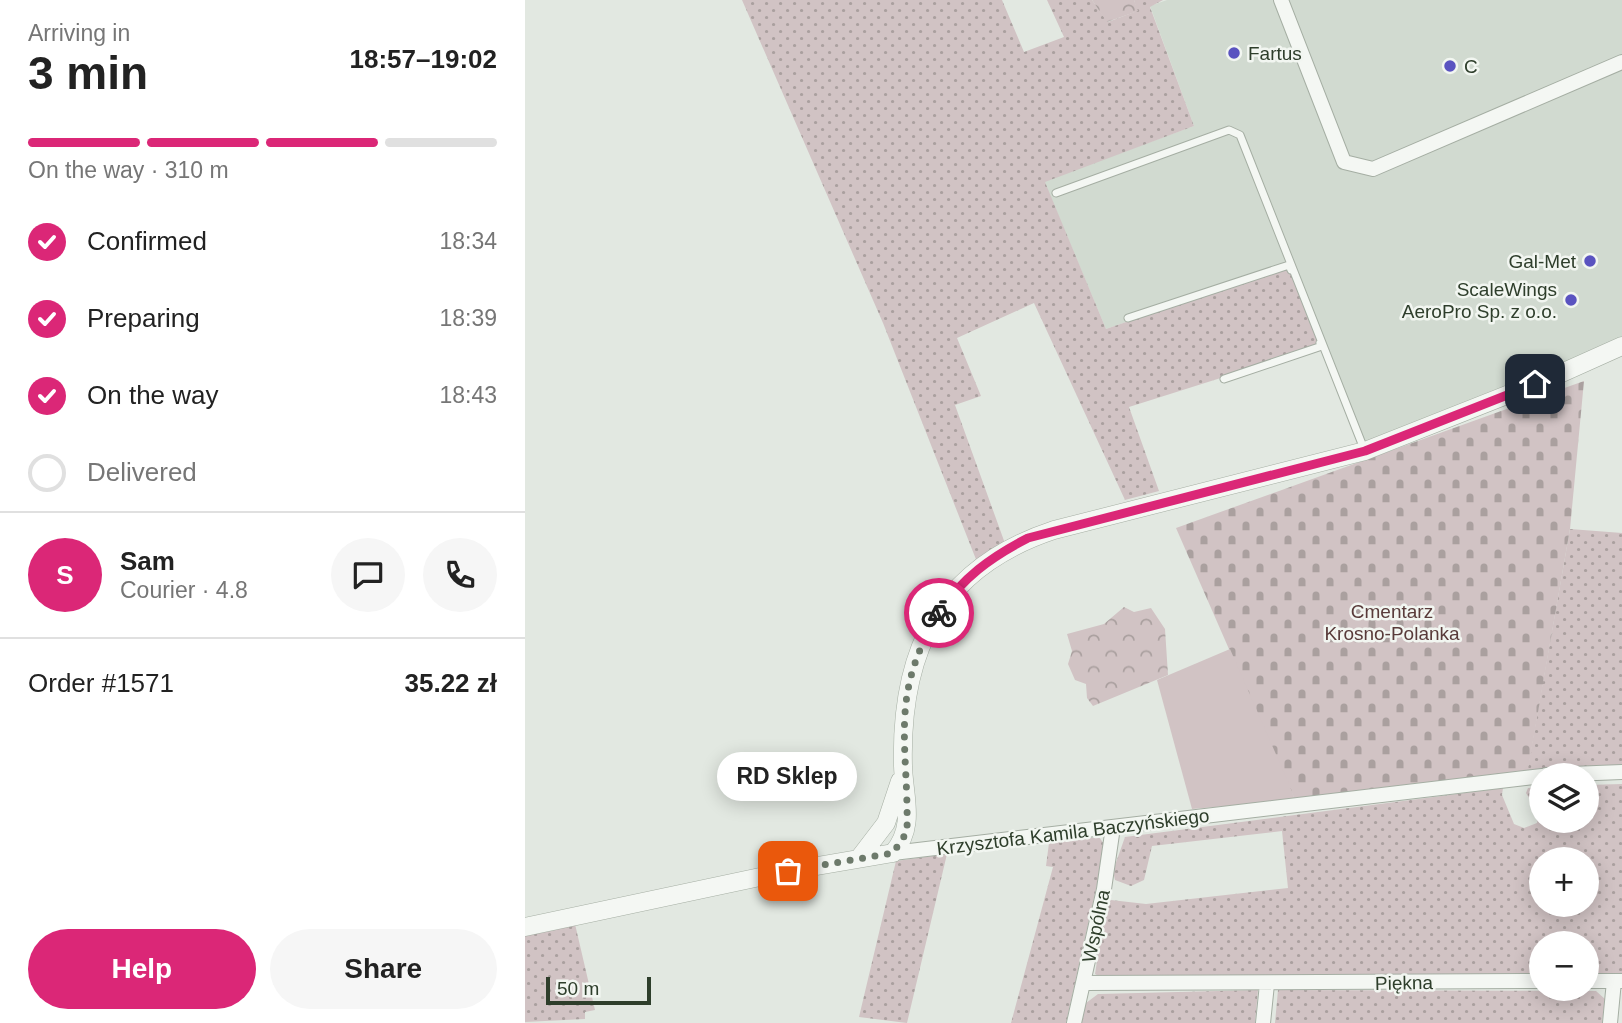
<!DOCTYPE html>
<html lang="en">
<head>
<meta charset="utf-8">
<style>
  :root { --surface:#fff; --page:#f6f6f6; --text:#222; --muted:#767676; --line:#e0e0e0; --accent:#db2777 }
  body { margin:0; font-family:Helvetica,sans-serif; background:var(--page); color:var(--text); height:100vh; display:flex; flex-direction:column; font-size:26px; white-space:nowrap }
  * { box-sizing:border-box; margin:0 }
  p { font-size:23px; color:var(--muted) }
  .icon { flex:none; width:38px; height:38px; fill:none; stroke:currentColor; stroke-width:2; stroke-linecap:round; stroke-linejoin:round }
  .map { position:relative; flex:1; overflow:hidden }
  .drawer { display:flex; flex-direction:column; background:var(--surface); width:525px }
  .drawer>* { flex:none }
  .tools { position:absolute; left:1004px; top:763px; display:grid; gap:14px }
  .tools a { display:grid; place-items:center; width:70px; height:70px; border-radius:50%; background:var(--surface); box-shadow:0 4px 18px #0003; font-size:35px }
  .scale { position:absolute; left:21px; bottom:18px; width:105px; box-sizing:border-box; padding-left:7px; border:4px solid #2e3e2b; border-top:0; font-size:19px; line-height:24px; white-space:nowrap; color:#2e3e2b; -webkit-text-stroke:5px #f2f6f1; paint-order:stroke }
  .pin { position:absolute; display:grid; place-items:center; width:60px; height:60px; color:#fff; margin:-30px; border-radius:14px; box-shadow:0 4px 10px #0006 }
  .courier { position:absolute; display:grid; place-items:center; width:70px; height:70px; margin:-35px; border:5px solid #db2777; border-radius:50%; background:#fff; color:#222; box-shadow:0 2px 9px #0007 }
  .bubble { position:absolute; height:49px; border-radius:24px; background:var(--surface); box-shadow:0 4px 18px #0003; font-size:23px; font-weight:800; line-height:49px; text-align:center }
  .overview em { font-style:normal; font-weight:800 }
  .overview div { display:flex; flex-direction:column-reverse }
  .overview { display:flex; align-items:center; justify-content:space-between; height:119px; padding:0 28px }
  h1 { font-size:46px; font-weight:800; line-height:52px }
  .bar { display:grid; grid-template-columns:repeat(4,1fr); gap:10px 7px; align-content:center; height:84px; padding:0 28px }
  .bar i { height:9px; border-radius:5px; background:var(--line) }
  .bar .selected { background:var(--accent) }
  .bar p { grid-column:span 4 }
  .line { display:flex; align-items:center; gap:18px; padding:0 28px; border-top:2px solid var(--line) }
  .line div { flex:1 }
  .round { display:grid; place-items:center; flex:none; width:74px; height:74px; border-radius:37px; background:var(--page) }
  ol { padding:0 28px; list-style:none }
  li { display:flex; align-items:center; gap:21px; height:77px }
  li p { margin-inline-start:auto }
  li .icon { padding:7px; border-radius:50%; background:var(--accent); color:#fff; stroke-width:4 }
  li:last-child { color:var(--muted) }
  li i { width:38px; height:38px; border:4px solid var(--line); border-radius:50% }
  .primary-button { display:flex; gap:14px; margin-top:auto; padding:14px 28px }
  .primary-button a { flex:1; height:80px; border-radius:42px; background:var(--accent); color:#fff; font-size:28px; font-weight:800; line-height:80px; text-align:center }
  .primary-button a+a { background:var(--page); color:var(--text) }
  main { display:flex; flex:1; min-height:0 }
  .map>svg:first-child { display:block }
  .built { fill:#d1dad0 }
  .grass { fill:url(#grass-dots); fill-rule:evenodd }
  .forest { fill:url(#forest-crowns) }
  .cemetery { fill:url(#cemetery-stones) }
  .garden { fill:#d1c3c4 }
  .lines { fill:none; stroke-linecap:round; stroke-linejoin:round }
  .service-casing { stroke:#a5aea3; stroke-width:9 }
  .minor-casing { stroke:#a5aea3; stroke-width:16 }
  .tertiary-casing { stroke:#a5aea3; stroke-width:19 }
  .service { stroke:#f4f7f3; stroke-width:7 }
  .minor { stroke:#f4f7f3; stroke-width:14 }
  .tertiary { stroke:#f4f7f3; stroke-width:18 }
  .done { stroke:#6d7a6b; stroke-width:7; stroke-dasharray:0 12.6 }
  .route { stroke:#db2777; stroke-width:9 }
  .poi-dot { fill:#5a53c0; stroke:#f2f6f1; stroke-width:2.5 }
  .labels { text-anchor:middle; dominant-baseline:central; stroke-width:5; stroke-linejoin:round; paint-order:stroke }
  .poi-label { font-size:19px; fill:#2e3e2b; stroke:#f2f6f1; text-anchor:start }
  .park-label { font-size:19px; fill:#593b3a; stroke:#f2f6f1 }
  .street-label { font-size:19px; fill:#2e3e2b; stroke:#f2f6f1 }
</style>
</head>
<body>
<main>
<section class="drawer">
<div class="overview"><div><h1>3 min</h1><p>Arriving in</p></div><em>18:57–19:02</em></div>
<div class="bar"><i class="selected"></i><i class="selected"></i><i class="selected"></i><i></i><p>On the way · 310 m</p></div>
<ol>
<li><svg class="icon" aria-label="check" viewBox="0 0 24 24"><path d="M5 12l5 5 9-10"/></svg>Confirmed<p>18:34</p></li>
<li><svg class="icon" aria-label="check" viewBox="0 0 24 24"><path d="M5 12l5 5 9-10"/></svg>Preparing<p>18:39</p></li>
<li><svg class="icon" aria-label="check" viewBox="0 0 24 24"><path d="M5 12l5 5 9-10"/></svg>On the way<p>18:43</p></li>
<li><i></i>Delivered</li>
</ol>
<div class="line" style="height:126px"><b class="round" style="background:var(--accent);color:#fff">S</b><div><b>Sam</b><p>Courier · 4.8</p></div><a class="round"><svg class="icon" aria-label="chat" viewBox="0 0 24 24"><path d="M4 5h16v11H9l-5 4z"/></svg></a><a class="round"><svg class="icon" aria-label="phone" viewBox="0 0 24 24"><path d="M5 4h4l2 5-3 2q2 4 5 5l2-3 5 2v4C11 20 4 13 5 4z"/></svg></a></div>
<div class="line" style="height:91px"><div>Order #1571</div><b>35.22 zł</b></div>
<div class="primary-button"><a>Help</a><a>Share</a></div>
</section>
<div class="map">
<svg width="1097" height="1023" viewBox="0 0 1097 1023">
  <defs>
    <pattern id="grass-dots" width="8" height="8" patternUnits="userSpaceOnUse" patternTransform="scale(1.75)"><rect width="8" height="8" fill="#d1c3c4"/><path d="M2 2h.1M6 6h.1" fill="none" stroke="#aaa09f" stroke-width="1.8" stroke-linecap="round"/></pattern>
    <pattern id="forest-crowns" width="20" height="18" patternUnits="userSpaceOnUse" patternTransform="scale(1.75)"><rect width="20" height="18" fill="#d1c3c4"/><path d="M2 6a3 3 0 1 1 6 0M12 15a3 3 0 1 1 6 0" fill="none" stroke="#aaa09f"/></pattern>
    <pattern id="cemetery-stones" width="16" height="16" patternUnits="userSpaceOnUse" patternTransform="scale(1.75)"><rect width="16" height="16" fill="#d1c3c4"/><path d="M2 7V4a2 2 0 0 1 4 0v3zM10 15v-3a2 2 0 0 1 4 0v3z" fill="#aaa09f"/></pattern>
  </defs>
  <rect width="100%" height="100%" fill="#e2e8e1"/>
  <path class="built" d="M 642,0 L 1097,0 L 1097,349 L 840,451 L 764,266 L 581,329 L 519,181 L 669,126 L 625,6 Z"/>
  <path class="grass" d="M 217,0 L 477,0 L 499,52 L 539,37 L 522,0 L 567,0 L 583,22 L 612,11 L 609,0 L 638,0 L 625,7 L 669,126 L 520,182 L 581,329 L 764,265 L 797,346 L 604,407 L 634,491 L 600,500 L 509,303 L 432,338 L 456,396 L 430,405 L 482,549 L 454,567 L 358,323 Z
    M 1045,529 L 1097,533 L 1097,772 L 1001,778 Z
    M 1097,784 L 1097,975 L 1062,975 L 1062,943 L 1017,943 L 1017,975 L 577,978 L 570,974 L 581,905 L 586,900 L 621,904 L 763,888 L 757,831 L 627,846 L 619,880 L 606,886 L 590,880 L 588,871 L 600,837 L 978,788 L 977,795 L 989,824 L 999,828 L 1012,823 L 1014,814 L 1001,793 L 1003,788 L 1017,787 L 1017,821 L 1062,821 L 1062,785 ZM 1017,859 L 1062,859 L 1062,905 L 1017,905 Z
    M 574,837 L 579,844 L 579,853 L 541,1023 L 486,1023 L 528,867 L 521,866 L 524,843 Z
    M 422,854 L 382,1023 L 334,1017 L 371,861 Z
    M 50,924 L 70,1010 L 60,1012 L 60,1019 L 0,1022 L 0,935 Z
    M 733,990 L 730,1023 L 556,1023 L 561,1003 L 573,994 Z
    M 753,990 L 1071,991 L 1080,999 L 1077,1023 L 750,1023 Z"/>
  <path class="forest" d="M 567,0 L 609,0 L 613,11 L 582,22 Z
    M 599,607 L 609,612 L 626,608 L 640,629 L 643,675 L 568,706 L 562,698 L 561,684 L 550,680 L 543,664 L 547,651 L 542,634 L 579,624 Z"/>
  <path class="cemetery" d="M 1059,381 L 1045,529 L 1002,775 L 770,800 L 651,528 Z"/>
  <path class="garden" d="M 705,649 L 764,784 L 770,800 L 667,809 L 632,680 Z"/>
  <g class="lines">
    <g class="service-casing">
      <path id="service" d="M 531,193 L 704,130 L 715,135 L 839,449
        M 603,318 L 764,265 L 766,270
        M 699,379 L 797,346 L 795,343"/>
    </g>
    <g class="minor-casing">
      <path id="minor" d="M 756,0 L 819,162 L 848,169 L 1097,62
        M 1021,775 L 1097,772
        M 368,853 L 1017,776
        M 1062,981 L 1096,981
        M 558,983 L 1017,981
        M 549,1023 L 579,889 L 588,827
        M 738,1023 L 742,984
        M 1085,1023 L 1089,981"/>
    </g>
    <g class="tertiary-casing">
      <path id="tertiary" d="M 368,853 C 391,826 379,798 378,766 C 375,651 414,568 529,530 L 840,451 L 1030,376 L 1097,346
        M 335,857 L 361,823 L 375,781
        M 0,927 L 263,871 L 368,853"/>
    </g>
    <use href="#service" class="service"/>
    <use href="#minor" class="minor"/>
    <use href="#tertiary" class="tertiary"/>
  </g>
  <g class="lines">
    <path class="done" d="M 263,871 L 368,853 L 382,832 C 384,742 363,697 414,613"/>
    <path class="route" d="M 414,613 C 437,578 466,557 503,538 L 840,451 L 1010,384"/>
  </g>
  <g class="poi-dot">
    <circle cx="709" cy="53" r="7"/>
    <circle cx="925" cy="66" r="7"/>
    <circle cx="1065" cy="261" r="7"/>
    <circle cx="1046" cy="300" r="7"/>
  </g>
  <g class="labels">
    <g class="poi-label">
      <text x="723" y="53">Fartus</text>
      <text x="939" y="66">C</text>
      <text x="1051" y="261" text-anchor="end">Gal-Met</text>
      <text x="1032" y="289" text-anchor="end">ScaleWings<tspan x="1032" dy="22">AeroPro Sp. z o.o.</tspan></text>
    </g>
    <g class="park-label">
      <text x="867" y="611">Cmentarz<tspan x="867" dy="22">Krosno-Polanka</tspan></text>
    </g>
    <g class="street-label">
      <text transform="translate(548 832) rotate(-7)">Krzysztofa Kamila Baczyńskiego</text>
      <text transform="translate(571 926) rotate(-78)">Wspólna</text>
      <text transform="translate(879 983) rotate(-1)">Piękna</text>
    </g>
  </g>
</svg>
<div class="tools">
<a><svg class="icon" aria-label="layers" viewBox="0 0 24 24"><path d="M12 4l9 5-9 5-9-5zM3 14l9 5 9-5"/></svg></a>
<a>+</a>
<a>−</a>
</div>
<div class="scale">50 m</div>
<div class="pin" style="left:263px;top:871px;background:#ea580c"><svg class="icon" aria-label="bag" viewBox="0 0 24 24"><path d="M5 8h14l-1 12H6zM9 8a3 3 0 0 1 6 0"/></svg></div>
<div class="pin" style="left:1010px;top:384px;background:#1f2937"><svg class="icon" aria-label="home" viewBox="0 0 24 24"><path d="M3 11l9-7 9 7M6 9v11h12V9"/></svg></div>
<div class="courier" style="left:414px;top:613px"><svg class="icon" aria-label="bike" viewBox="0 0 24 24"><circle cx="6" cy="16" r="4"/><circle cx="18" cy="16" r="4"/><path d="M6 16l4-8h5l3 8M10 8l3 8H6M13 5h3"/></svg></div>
<div class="bubble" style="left:192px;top:752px;width:140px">RD Sklep</div>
</div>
</main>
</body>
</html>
